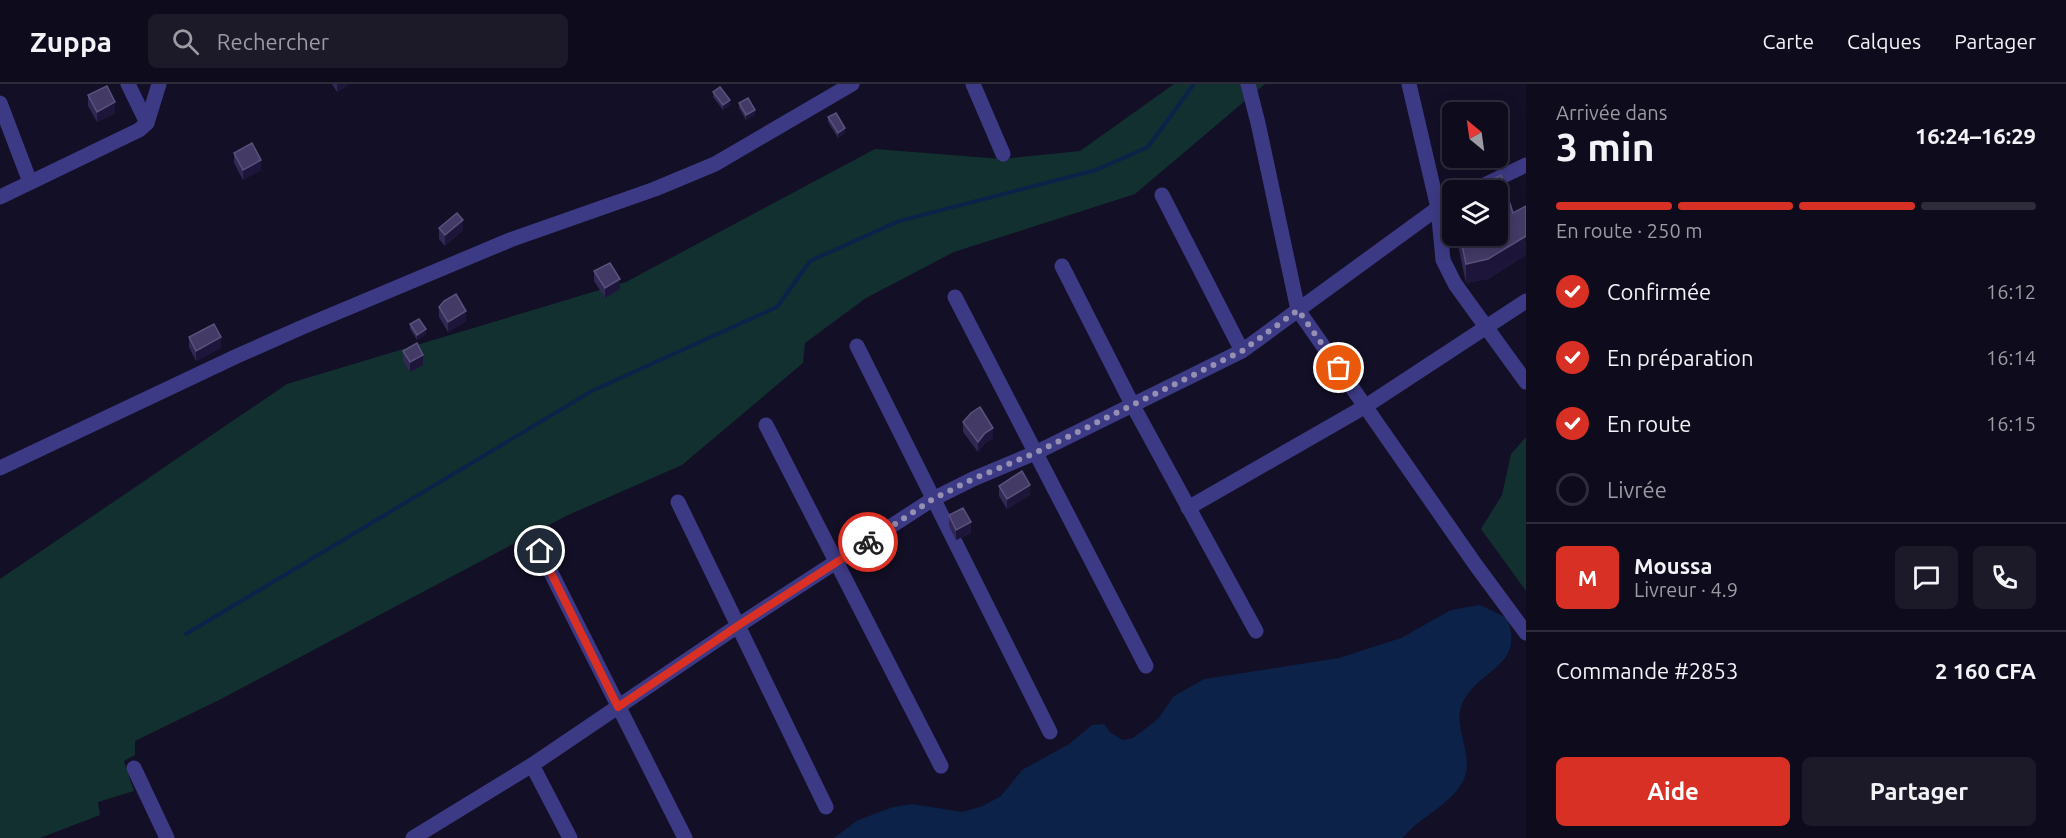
<!DOCTYPE html>
<html lang="fr">
<head>
<meta charset="utf-8">
<style>
  :root { --surface:#0e0b1c; --page:#1c1929; --text:#f1f3f6; --muted:#9b9ba3; --line:#2e2b3b; --accent:#d93025 }
  body { margin:0; font-family:Ubuntu,sans-serif; background:var(--page); color:var(--text); height:100vh; display:flex; flex-direction:column; font-size:22px; white-space:nowrap }
  * { box-sizing:border-box; margin:0 }
  p { font-size:20px; color:var(--muted) }
  .icon { flex:none; width:33px; height:33px; fill:none; stroke:currentColor; stroke-width:2; stroke-linecap:round; stroke-linejoin:round }
  .map { position:relative; flex:1; overflow:hidden }
  .panel { display:flex; flex-direction:column; background:var(--surface); width:540px }
  .panel>* { flex:none }
  .needle { width:39px; rotate:331deg }
  .fabs { position:absolute; left:1442px; top:18px; display:grid; gap:12px }
  .fabs a { display:grid; place-items:center; width:66px; height:66px; border-radius:9px; background:var(--surface); box-shadow:0 3px 15px #0003,0 0 0 2px var(--line); font-size:30px }
  .pin { position:absolute; display:grid; place-items:center; width:51px; height:51px; color:#fff; margin:-26px; border:3px solid #fff; border-radius:50%; box-shadow:0 2px 6px #0007 }
  .courier { position:absolute; display:grid; place-items:center; width:60px; height:60px; margin:-30px; border:4px solid #d93025; border-radius:50%; background:#fff; color:#222; box-shadow:0 2px 8px #0007 }
  .head em { font-style:normal; font-weight:700 }
  .head div { display:flex; flex-direction:column-reverse }
  .head { display:flex; align-items:center; justify-content:space-between; height:102px; padding:0 30px }
  h1 { font-size:39px; font-weight:700; line-height:45px }
  .bar { display:grid; grid-template-columns:repeat(4,1fr); gap:9px 6px; align-content:center; height:72px; padding:0 30px }
  .bar i { height:8px; border-radius:4px; background:var(--line) }
  .bar .current { background:var(--accent) }
  .bar p { grid-column:span 4 }
  .line { display:flex; align-items:center; gap:15px; padding:0 30px; border-top:2px solid var(--line) }
  .line div { flex:1 }
  .round { display:grid; place-items:center; flex:none; width:63px; height:63px; border-radius:9px; background:var(--page) }
  ol { padding:0 30px; list-style:none }
  li { display:flex; align-items:center; gap:18px; height:66px }
  li p { margin-inline-start:auto }
  li .icon { padding:6px; border-radius:50%; background:var(--accent); color:#fff; stroke-width:4 }
  li:last-child { color:var(--muted) }
  li i { width:33px; height:33px; border:3px solid var(--line); border-radius:50% }
  .primary-button { display:flex; gap:12px; margin-top:auto; padding:12px 30px }
  .primary-button a { flex:1; height:69px; border-radius:9px; background:var(--accent); color:#fff; font-size:24px; font-weight:700; line-height:69px; text-align:center }
  .primary-button a+a { background:var(--page); color:var(--text) }
  header { display:flex; align-items:center; gap:36px; box-sizing:border-box; height:84px; padding:0 30px; background:var(--surface); border-bottom:2px solid var(--line) }
  header strong { font-size:28px }
  nav { display:flex; gap:33px; margin-inline-start:auto; font-size:21px }
  .search { width:420px; height:54px; background:var(--page); display:flex; align-items:center; gap:15px; box-sizing:border-box; padding:0 21px; border-radius:9px; color:var(--muted); font-size:22px }
  main { display:flex; flex:1; min-height:0 }
  .map>svg:first-child { display:block }
  .green { fill:#12302f }
  .water { fill:#0c2248 }
  .lines { fill:none; stroke-linecap:round; stroke-linejoin:round }
  .stream { stroke:#0c2248; stroke-width:4 }
  .minor { stroke:#3d3a85; stroke-width:15 }
  .wall { fill:#312854 }
  .shaded-wall { fill:#1d163a }
  .building { fill:#433a66; stroke:#5a527e; stroke-width:1.5 }
  .done { stroke:#948fb3; stroke-width:6; stroke-dasharray:0 10.8 }
  .route { stroke:#d93025; stroke-width:8 }
</style>
</head>
<body>
<header>
<strong>Zuppa</strong>
<div class="search"><svg class="icon" aria-label="search" viewBox="0 0 24 24"><circle cx="10" cy="10" r="6"/><path d="M15 15l6 6"/></svg>Rechercher</div>
<nav><a>Carte</a><a>Calques</a><a>Partager</a></nav>
</header>
<main>
<div class="map">
<svg width="1526" height="754" viewBox="0 0 1526 754">
  <rect width="100%" height="100%" fill="#130f26"/>
  <path class="green" d="M 1174,0 L 1265,0 L 1135,110 L 954,168 L 866,214 L 805,259 L 803,279 L 682,381 L 566,432 L 221,615 L 135,657 L 135,671 L 124,677 L 134,707 L 98,718 L 100,731 L 40,754 L 0,754 L 0,495 L 287,300 L 626,198 L 875,65 L 1002,75 L 1080,67 Z
    M 1526,353 L 1526,507 L 1481,445 L 1502,411 L 1511,370 Z"/>
  <path class="water" d="M 1480,521 L 1507,534 C 1526,584 1478,584 1462,620 C 1452,644 1476,673 1463,697 C 1450,722 1420,732 1403,754 L 834,754 L 858,736 L 893,723 L 912,720 L 962,728 L 983,722 L 1001,712 L 1022,686 L 1069,660 L 1092,641 L 1104,640 L 1111,649 L 1123,656 L 1133,654 L 1158,635 L 1174,612 L 1204,595 L 1339,574 L 1401,554 L 1451,526 Z"/>
  <g class="lines">
    <path class="stream" d="M 186,550 L 592,307 L 777,223 L 810,177 L 899,137 L 1096,86 L 1148,63 L 1194,0"/>
    <path class="minor" d="M 128,0 L 147,39
      M 973,0 L 1003,70
      M 1248,0 L 1258,39 L 1298,226 L 1475,480 L 1526,549
      M 1409,0 L 1438,124 L 1443,176 L 1455,200 L 1526,298
      M 0,19 L 30,98
      M 1474,106 L 1526,81
      M 1162,111 L 1242,267
      M 0,113 L 139,46 L 147,39 L 159,0
      M 1062,182 L 1132,320 L 1256,547
      M 955,213 L 1146,582
      M 857,262 L 1050,648
      M 766,341 L 941,682
      M 0,384 L 237,272 L 305,242 L 510,156 L 655,105 L 715,80 L 852,0
      M 678,418 L 826,723
      M 1188,424 L 1366,322 L 1526,217
      M 540,467 L 685,754
      M 532,681 L 570,754
      M 134,684 L 167,754
      M 413,754 L 532,681 L 739,541 L 933,415 L 973,395 L 1035,369 L 1242,267 L 1438,124 L 1452,118"/>
  </g>
  <path class="wall" d="M 332,0 L 348,0 L 348,1 L 337,8 Z
    M 713,8 L 730,21 L 723,26 L 713,13 Z
    M 88,11 L 115,29 L 97,38 L 88,22 Z
    M 739,19 L 755,31 L 746,36 L 739,24 Z
    M 828,33 L 845,49 L 838,54 L 828,38 Z
    M 234,69 L 261,86 L 243,96 L 234,79 Z
    M 1526,122 L 1526,171 L 1488,195 L 1466,199 L 1456,152 L 1497,152 Z
    M 439,144 L 463,146 L 445,162 L 439,155 Z
    M 594,187 L 620,205 L 605,214 L 594,197 Z
    M 439,223 L 466,237 L 448,248 L 439,233 Z
    M 410,240 L 426,250 L 417,256 L 410,245 Z
    M 189,253 L 221,264 L 196,277 L 189,263 Z
    M 403,267 L 423,281 L 410,288 L 403,277 Z
    M 963,338 L 993,355 L 985,359 L 978,368 L 963,348 Z
    M 999,402 L 1030,411 L 1007,425 L 999,412 Z
    M 949,431 L 971,449 L 956,456 L 949,442 Z"/>
  <path class="shaded-wall" d="M 337,0 L 348,0 L 348,1 L 337,8 Z
    M 730,16 L 730,21 L 723,26 L 723,21 Z
    M 115,18 L 115,29 L 97,38 L 97,28 Z
    M 755,26 L 755,31 L 746,36 L 746,31 Z
    M 845,44 L 845,49 L 838,54 L 838,49 Z
    M 261,76 L 261,86 L 243,96 L 243,86 Z
    M 463,136 L 463,146 L 445,162 L 445,151 Z
    M 1526,152 L 1526,171 L 1488,195 L 1466,199 L 1466,180 Z
    M 620,195 L 620,205 L 605,214 L 605,204 Z
    M 466,227 L 466,237 L 448,248 L 448,238 Z
    M 426,245 L 426,250 L 417,256 L 417,251 Z
    M 221,253 L 221,264 L 196,277 L 196,267 Z
    M 423,271 L 423,281 L 410,288 L 410,278 Z
    M 993,344 L 993,355 L 985,359 L 978,368 L 978,358 L 985,349 Z
    M 1030,401 L 1030,411 L 1007,425 L 1007,415 Z
    M 971,438 L 971,449 L 956,456 L 956,446 Z"/>
  <path class="building" d="M 107,2 L 115,18 L 97,28 L 88,11 Z
    M 720,3 L 730,16 L 723,21 L 713,8 Z
    M 748,14 L 755,26 L 746,31 L 739,19 Z
    M 836,29 L 845,44 L 838,49 L 828,33 Z
    M 252,59 L 261,76 L 243,86 L 234,69 Z
    M 1501,91 L 1513,129 L 1526,122 L 1526,152 L 1488,175 L 1466,180 L 1460,152 L 1497,152 L 1497,106 L 1472,106 Z
    M 457,129 L 463,136 L 445,151 L 439,144 Z
    M 610,179 L 620,195 L 605,204 L 594,187 Z
    M 456,210 L 466,227 L 448,238 L 439,223 L 444,217 Z
    M 419,235 L 426,245 L 417,251 L 410,240 Z
    M 214,240 L 221,253 L 196,267 L 189,253 Z
    M 417,259 L 423,271 L 410,278 L 403,267 Z
    M 980,323 L 993,344 L 985,349 L 978,358 L 963,338 L 971,329 Z
    M 1022,387 L 1030,401 L 1007,415 L 999,402 Z
    M 963,424 L 971,438 L 956,446 L 949,431 Z"/>
  <g class="lines">
    <path class="done" d="M 868,458 L 933,415 L 973,395 L 1035,369 L 1242,267 L 1298,226 L 1339,284"/>
    <path class="route" d="M 540,467 L 618,623 L 739,541 L 868,458"/>
  </g>
</svg>
<div class="fabs">
<a><svg class="needle" viewBox="-14 -14 28 28"><path d="M0-13l5 13h-10z" fill="#e53935"/><path d="M0 13l5-13h-10z" fill="#9b9ba3"/></svg></a>
<a><svg class="icon" aria-label="layers" viewBox="0 0 24 24"><path d="M12 4l9 5-9 5-9-5zM3 14l9 5 9-5"/></svg></a>
</div>
<div class="pin" style="left:1339px;top:284px;background:#ea580c"><svg class="icon" aria-label="bag" viewBox="0 0 24 24"><path d="M5 8h14l-1 12H6zM9 8a3 3 0 0 1 6 0"/></svg></div>
<div class="pin" style="left:540px;top:467px;background:#1f2937"><svg class="icon" aria-label="home" viewBox="0 0 24 24"><path d="M3 11l9-7 9 7M6 9v11h12V9"/></svg></div>
<div class="courier" style="left:868px;top:458px"><svg class="icon" aria-label="bike" viewBox="0 0 24 24"><circle cx="6" cy="16" r="4"/><circle cx="18" cy="16" r="4"/><path d="M6 16l4-8h5l3 8M10 8l3 8H6M13 5h3"/></svg></div>
</div>
<section class="panel">
<div class="head"><div><h1>3 min</h1><p>Arrivée dans</p></div><em>16:24–16:29</em></div>
<div class="bar"><i class="current"></i><i class="current"></i><i class="current"></i><i></i><p>En route · 250 m</p></div>
<ol>
<li><svg class="icon" aria-label="check" viewBox="0 0 24 24"><path d="M5 12l5 5 9-10"/></svg>Confirmée<p>16:12</p></li>
<li><svg class="icon" aria-label="check" viewBox="0 0 24 24"><path d="M5 12l5 5 9-10"/></svg>En préparation<p>16:14</p></li>
<li><svg class="icon" aria-label="check" viewBox="0 0 24 24"><path d="M5 12l5 5 9-10"/></svg>En route<p>16:15</p></li>
<li><i></i>Livrée</li>
</ol>
<div class="line" style="height:108px"><b class="round" style="background:var(--accent);color:#fff">M</b><div><b>Moussa</b><p>Livreur · 4.9</p></div><a class="round"><svg class="icon" aria-label="chat" viewBox="0 0 24 24"><path d="M4 5h16v11H9l-5 4z"/></svg></a><a class="round"><svg class="icon" aria-label="phone" viewBox="0 0 24 24"><path d="M5 4h4l2 5-3 2q2 4 5 5l2-3 5 2v4C11 20 4 13 5 4z"/></svg></a></div>
<div class="line" style="height:78px"><div>Commande #2853</div><b>2 160 CFA</b></div>
<div class="primary-button"><a>Aide</a><a>Partager</a></div>
</section>
</main>
</body>
</html>
